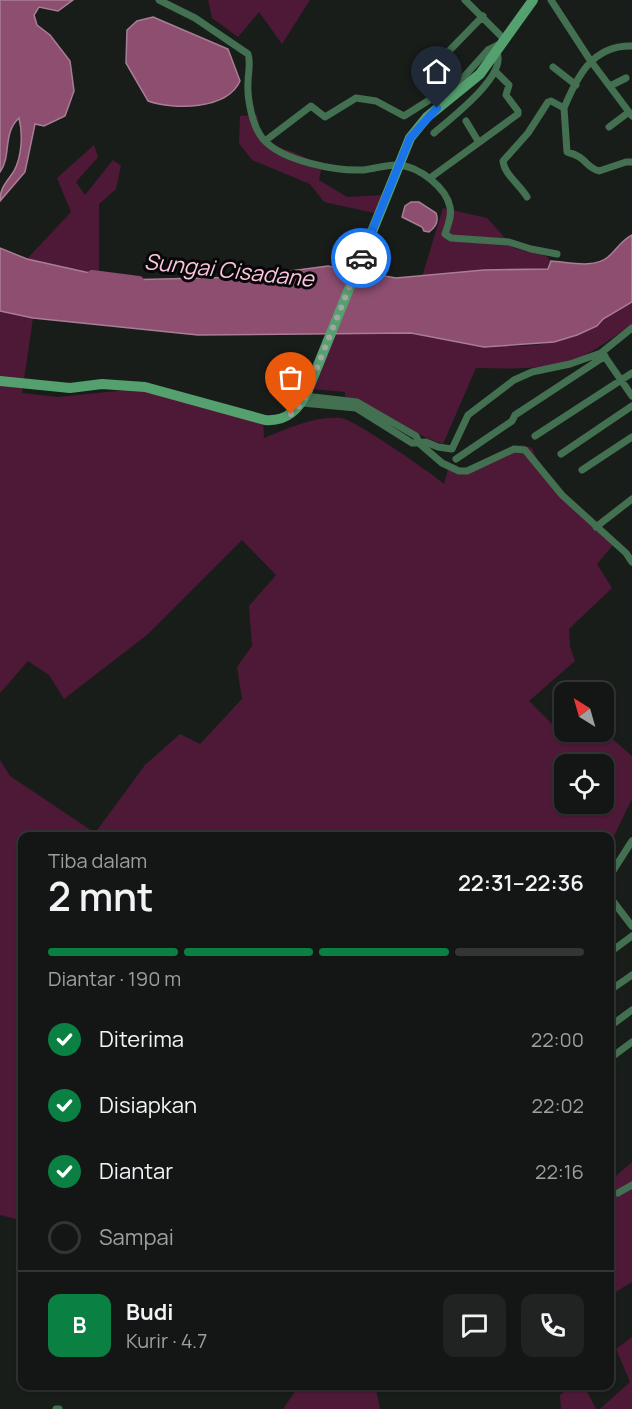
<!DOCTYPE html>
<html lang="id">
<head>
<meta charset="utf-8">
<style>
  :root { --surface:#131614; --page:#202322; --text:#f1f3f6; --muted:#9d9fa0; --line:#323534; --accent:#0b8043 }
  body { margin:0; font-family:Manrope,sans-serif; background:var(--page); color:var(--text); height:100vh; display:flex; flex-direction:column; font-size:22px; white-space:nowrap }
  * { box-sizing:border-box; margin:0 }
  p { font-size:20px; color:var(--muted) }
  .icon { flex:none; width:33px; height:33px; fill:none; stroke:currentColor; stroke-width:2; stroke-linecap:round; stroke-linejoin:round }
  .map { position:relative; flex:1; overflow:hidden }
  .sheet { position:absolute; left:18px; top:832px; width:596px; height:558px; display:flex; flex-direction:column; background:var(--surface); border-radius:12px; box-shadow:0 2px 4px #0004,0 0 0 2px var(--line) }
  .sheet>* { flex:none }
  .needle { width:39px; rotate:323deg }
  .controls { position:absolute; left:554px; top:682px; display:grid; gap:12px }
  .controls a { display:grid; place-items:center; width:60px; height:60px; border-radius:12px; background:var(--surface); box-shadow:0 2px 4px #0004,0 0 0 2px var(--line); font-size:30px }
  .pin { position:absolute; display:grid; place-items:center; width:51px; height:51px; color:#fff; margin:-62px -26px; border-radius:50% 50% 50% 0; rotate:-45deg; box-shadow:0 0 6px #0007 }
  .pin .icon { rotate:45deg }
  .courier { position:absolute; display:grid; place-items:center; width:60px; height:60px; margin:-30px; border:4px solid #1a73e8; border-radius:50%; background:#fff; color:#222; box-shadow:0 2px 8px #0007 }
  .summary em { font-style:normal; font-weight:600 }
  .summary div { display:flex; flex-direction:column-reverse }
  .summary { display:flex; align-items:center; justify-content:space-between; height:102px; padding:0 30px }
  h1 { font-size:39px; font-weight:600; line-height:45px }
  .bar { display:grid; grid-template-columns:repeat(4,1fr); gap:9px 6px; align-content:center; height:72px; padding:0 30px }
  .bar i { height:8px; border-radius:4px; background:var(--line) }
  .bar .selected { background:var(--accent) }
  .bar p { grid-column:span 4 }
  .line { display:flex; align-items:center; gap:15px; padding:0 30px; border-top:2px solid var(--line) }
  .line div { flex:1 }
  .round { display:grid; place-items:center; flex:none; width:63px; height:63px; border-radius:12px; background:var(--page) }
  ol { padding:0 30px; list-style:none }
  li { display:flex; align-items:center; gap:18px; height:66px }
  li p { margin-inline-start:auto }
  li .icon { padding:6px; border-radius:50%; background:var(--accent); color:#fff; stroke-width:4 }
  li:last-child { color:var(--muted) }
  li i { width:33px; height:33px; border:3px solid var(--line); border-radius:50% }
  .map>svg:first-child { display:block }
  .green { fill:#4e1937; fill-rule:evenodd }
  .water { fill:#8d4e70; stroke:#a97e95; stroke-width:1.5 }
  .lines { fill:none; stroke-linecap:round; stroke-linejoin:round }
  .river { stroke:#8d4e70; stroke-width:10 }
  .street { stroke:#427051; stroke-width:7 }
  .secondary { stroke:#55a06f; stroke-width:10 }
  .done { stroke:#a2a5a2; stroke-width:6; stroke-dasharray:0 10.8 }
  .route { stroke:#1a73e8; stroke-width:8 }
  .labels { text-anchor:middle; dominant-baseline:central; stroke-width:6; stroke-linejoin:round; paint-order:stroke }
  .water-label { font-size:22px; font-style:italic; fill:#fec4e0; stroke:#060706 }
</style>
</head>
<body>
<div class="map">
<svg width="632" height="1409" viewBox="0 0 632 1409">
  <rect width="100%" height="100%" fill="#191d1a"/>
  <path class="green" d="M 208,0 L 310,0 L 282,44 L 259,12 L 238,37 L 212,18 Z
    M 257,115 L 262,142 L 293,152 L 322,165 L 319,180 L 347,197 L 385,195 L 384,215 L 324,202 L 310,184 L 252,160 L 239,143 L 240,116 Z
    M 94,145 L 98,157 L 76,182 L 85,195 L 113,160 L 121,166 L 116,189 L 99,204 L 99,276 L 27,259 L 71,212 L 57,178 Z
    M 443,208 L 487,218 L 514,248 L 546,256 L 551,261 L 548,269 L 484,270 L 422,277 Z
    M 632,302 L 632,325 C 620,332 609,341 597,348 C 562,371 516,369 476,368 L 443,444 C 409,433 380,410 345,397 L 345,392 L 312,389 L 331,333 C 358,333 387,330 414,334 C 461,340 507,354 555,341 C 587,332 604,318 632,302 Z
    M 0,310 L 33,318 L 22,393 L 58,397 L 156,387 L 263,416 L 264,438 C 289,428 314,416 341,418 C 355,420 430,472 444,484 L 448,469 L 462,472 L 515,446 L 522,445 L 532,448 L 546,479 L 613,545 L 597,564 L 612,588 L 569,629 L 570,647 L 575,661 L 529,701 L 560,732 L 564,729 L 564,732 L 579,732 L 583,736 L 588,732 L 603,731 L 632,756 L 632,799 L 609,846 L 609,837 L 22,837 L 22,1230 L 16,1219 L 0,1215 L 0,760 L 10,776 L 95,833 L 145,765 L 180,734 L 200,744 L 242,699 L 237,667 L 252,646 L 249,606 L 276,575 L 242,540 L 148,634 L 64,699 L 49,675 L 28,661 L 0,693 ZM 564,765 L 603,765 L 603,804 L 564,804 Z
    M 632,1162 L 632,1282 L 609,1296 L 609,1182 Z
    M 632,1337 L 632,1409 L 600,1409 L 630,1382 L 616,1349 Z
    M 299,1386 L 379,1386 L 376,1389 L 380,1409 L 283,1409 Z
    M 572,1386 L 586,1390 L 596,1409 L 561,1409 L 560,1395 Z"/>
  <path class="water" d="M 0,0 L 73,0 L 58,11 L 39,7 L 34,15 L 37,25 L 50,35 L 70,61 L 74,91 L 65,116 L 44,126 L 35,124 L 25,172 L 0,201 C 0,187 7,182 14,171 C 22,156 23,134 19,118 C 2,134 12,155 0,172 Z
    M 153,17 L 228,49 L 240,81 C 227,110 174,110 148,101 L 126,63 L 127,30 L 137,21 Z
    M 411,202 L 419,202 L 436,213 C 439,221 436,227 429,232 L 424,231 L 422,227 L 402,217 L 405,206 Z
    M 632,235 L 632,302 L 603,319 L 597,326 L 577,335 L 554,342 L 484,347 L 411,333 L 198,335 L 33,318 L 0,311 L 0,248 L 27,259 L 121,280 L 245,277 L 328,266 L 396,278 L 484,270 L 548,269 L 551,261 C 568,262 594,269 608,257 C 617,249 621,241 632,235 Z"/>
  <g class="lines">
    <path class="river" d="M 92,275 L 139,281"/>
    <path class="street" d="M 159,0 L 195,18 L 248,54 C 251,63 248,73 248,82 C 247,98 252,126 263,139 C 282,161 335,171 363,170 C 374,169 388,164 399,165 C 419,167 446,187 450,207 C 452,216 448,225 445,234 L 451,238 L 509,242 L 531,249 L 557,254
      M 465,0 L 505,40
      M 551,0 L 590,60 L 632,116
      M 449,51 L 483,16
      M 553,67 L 576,85
      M 610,86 L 626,78
      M 564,108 L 567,152 C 587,157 585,167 599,171 L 626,162 L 632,162
      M 466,121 L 478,141
      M 609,127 L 629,112
      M 434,133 C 450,119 507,76 497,53
      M 265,141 L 311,106 L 325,117 L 356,98 L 376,101 L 404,116 L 461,80 L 488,50 L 502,43
      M 430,178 L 518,114 L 518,111 L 506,95 L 509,85 L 496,72
      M 527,197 C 520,185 504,174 503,161 L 528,133 L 548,102 L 551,101 L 564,108 C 577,77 592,45 632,46
      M 603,354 L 632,396
      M 305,396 L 357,402 L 416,436 L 420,444 L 442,463 L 459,471 L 467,471 L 514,449 L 525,450 L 562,495 L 626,553 L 632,562
      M 302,403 L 356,408 L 412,443 L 426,442 L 438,447 L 452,449 L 468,415 L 514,380 L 532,372 L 570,364 L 601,353 L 632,328
      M 535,436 L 632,373
      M 561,454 L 632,406
      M 456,459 L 512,421 L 515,415 L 605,356
      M 582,470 L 632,437
      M 596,527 L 632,499
      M 609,877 L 632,841
      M 609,896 L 632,926
      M 609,953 L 632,936
      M 609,991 L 632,975
      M 609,1027 L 632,1010
      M 609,1059 L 632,1042
      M 618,1193 L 632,1185
      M 56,1409 L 59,1409"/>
    <path class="secondary" d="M 0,381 L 70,388 L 102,384 L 145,387 L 265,420 C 287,422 299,409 308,390 L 410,138 L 427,117 L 480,74 L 533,0"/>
  </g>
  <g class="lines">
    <path class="done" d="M 291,414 L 302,403 L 308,390 L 361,258"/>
    <path class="route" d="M 361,258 L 410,138 L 437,108"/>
  </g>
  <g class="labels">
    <g class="water-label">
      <text transform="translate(229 270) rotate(6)">Sungai Cisadane</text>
    </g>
  </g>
</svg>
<div class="controls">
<a><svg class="needle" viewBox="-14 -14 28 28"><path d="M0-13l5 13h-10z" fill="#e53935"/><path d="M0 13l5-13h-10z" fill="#9d9fa0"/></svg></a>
<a><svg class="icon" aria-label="locate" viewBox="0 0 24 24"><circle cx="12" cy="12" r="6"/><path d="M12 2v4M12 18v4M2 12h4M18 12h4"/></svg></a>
</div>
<div class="pin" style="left:291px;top:414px;background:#ea580c"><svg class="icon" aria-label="bag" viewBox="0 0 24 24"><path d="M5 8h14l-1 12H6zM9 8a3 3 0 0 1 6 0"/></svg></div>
<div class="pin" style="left:437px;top:108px;background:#1f2937"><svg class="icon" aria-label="home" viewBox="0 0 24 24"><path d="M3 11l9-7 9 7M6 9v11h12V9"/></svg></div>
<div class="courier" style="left:361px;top:258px"><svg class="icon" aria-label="car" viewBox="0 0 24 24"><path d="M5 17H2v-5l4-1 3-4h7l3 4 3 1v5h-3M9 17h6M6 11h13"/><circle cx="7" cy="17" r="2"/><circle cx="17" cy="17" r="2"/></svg></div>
<section class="sheet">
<div class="summary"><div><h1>2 mnt</h1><p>Tiba dalam</p></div><em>22:31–22:36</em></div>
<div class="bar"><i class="selected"></i><i class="selected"></i><i class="selected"></i><i></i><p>Diantar · 190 m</p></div>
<ol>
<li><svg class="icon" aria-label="check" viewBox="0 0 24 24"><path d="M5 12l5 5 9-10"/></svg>Diterima<p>22:00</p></li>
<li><svg class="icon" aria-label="check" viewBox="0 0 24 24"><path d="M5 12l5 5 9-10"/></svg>Disiapkan<p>22:02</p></li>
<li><svg class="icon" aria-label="check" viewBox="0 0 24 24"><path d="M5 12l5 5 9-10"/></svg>Diantar<p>22:16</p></li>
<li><i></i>Sampai</li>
</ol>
<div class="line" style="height:108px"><b class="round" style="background:var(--accent);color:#fff">B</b><div><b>Budi</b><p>Kurir · 4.7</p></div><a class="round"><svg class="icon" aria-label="chat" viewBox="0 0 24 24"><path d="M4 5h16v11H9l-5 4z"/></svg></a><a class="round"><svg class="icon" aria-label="phone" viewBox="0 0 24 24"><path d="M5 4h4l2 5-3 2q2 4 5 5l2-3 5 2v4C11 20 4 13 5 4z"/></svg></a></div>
</section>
</div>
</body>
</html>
